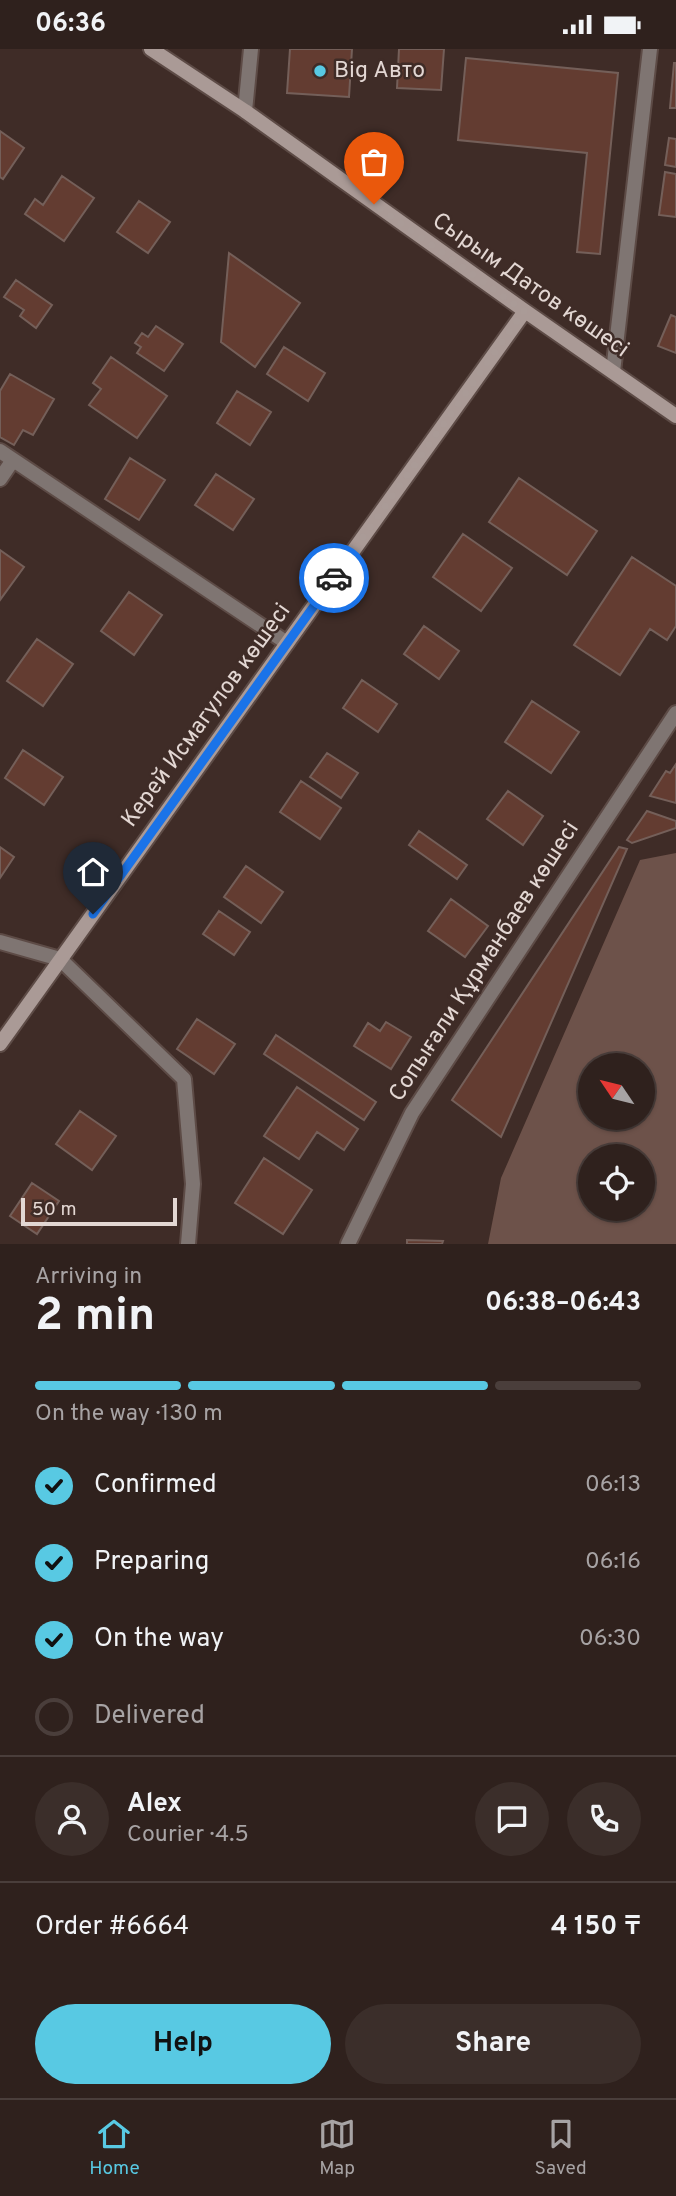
<!DOCTYPE html>
<html lang="en">
<head>
<meta charset="utf-8">
<style>
  :root { --surface:#2f211d; --page:#3b2e2a; --text:#f1f3f6; --muted:#a7a3a4; --line:#4a3e3b; --accent:#58c9e3 }
  body { margin:0; font-family:Overpass,sans-serif; background:var(--page); color:var(--text); height:100vh; display:flex; flex-direction:column; font-size:26px; white-space:nowrap }
  * { box-sizing:border-box; margin:0 }
  p { font-size:23px; color:var(--muted) }
  .icon { flex:none; width:38px; height:38px; fill:none; stroke:currentColor; stroke-width:2; stroke-linecap:round; stroke-linejoin:round }
  .map { position:relative; height:1195px; overflow:hidden }
  .panel { display:flex; flex-direction:column; background:var(--surface); flex:1 }
  .panel>* { flex:none }
  .needle { width:46px; rotate:305deg }
  .tools { position:absolute; left:578px; top:1004px; display:grid; gap:14px }
  .tools a { display:grid; place-items:center; width:77px; height:77px; border-radius:50%; background:var(--surface); box-shadow:0 2px 5px #0004,0 0 0 2px var(--line); font-size:35px }
  .scale { position:absolute; left:21px; bottom:18px; width:156px; box-sizing:border-box; padding-left:7px; border:4px solid #e3d7d3; border-top:0; font-size:19px; line-height:24px; white-space:nowrap; color:#e3d7d3; -webkit-text-stroke:5px #3f2c27; paint-order:stroke }
  .pin { position:absolute; display:grid; place-items:center; width:60px; height:60px; color:#fff; margin:-72px -30px; border-radius:50% 50% 50% 0; rotate:-45deg; box-shadow:0 0 7px #0007 }
  .pin .icon { rotate:45deg }
  .courier { position:absolute; display:grid; place-items:center; width:70px; height:70px; margin:-35px; border:5px solid #1a73e8; border-radius:50%; background:#fff; color:#222; box-shadow:0 2px 9px #0007 }
  .overview em { font-style:normal; font-weight:700 }
  .overview div { display:flex; flex-direction:column-reverse }
  .overview { display:flex; align-items:center; justify-content:space-between; height:119px; padding:0 35px }
  h1 { font-size:46px; font-weight:700; line-height:52px }
  .bar { display:grid; grid-template-columns:repeat(4,1fr); gap:10px 7px; align-content:center; height:84px; padding:0 35px }
  .bar i { height:9px; border-radius:5px; background:var(--line) }
  .bar .on { background:var(--accent) }
  .bar p { grid-column:span 4 }
  .line { display:flex; align-items:center; gap:18px; padding:0 35px; border-top:2px solid var(--line) }
  .line div { flex:1 }
  .round { display:grid; place-items:center; flex:none; width:74px; height:74px; border-radius:37px; background:var(--page) }
  ol { padding:0 35px; list-style:none }
  li { display:flex; align-items:center; gap:21px; height:77px }
  li p { margin-inline-start:auto }
  li .icon { padding:7px; border-radius:50%; background:var(--accent); color:#111; stroke-width:4 }
  li:last-child { color:var(--muted) }
  li i { width:38px; height:38px; border:4px solid var(--line); border-radius:50% }
  .action { display:flex; gap:14px; margin-top:auto; padding:14px 35px }
  .action a { flex:1; height:80px; border-radius:42px; background:var(--accent); color:#111; font-size:28px; font-weight:700; line-height:80px; text-align:center }
  .action a+a { background:var(--page); color:var(--text) }
  .status { display:flex; justify-content:space-between; align-items:center; height:49px; padding:0 35px; background:var(--surface); direction:ltr }
  .status svg { height:19px; fill:currentColor }
  .tab-bar { display:flex; justify-content:space-around; align-items:center; height:98px; border-top:2px solid var(--line); background:var(--surface); font-size:19px; color:var(--muted) }
  .tab-bar a { display:grid; justify-items:center; gap:4px }
  .tab-bar .on { color:var(--accent) }
  .map>svg:first-child { display:block }
  .green { fill:#6d524a; fill-rule:evenodd }
  .building { fill:#633c31; stroke:#745f59; stroke-width:2 }
  .lines { fill:none; stroke-linecap:round; stroke-linejoin:round }
  .street-casing { stroke:#5d4b46; stroke-width:18 }
  .secondary-casing { stroke:#5d4b46; stroke-width:18 }
  .street { stroke:#7f7572; stroke-width:14 }
  .secondary { stroke:#aa9a96; stroke-width:14 }
  .done { stroke:#aa9b97; stroke-width:7; stroke-dasharray:0 12.6 }
  .route { stroke:#1a73e8; stroke-width:9 }
  .poi-dot { fill:#58c9e3; stroke:#3f2c27; stroke-width:2.5 }
  .labels { text-anchor:middle; dominant-baseline:central; stroke-width:5; stroke-linejoin:round; paint-order:stroke }
  .poi-label { font-size:23px; fill:#e3d7d3; stroke:#3f2c27; text-anchor:start }
  .street-label { font-size:23px; fill:#e3d7d3; stroke:#3f2c27 }
</style>
</head>
<body>
<div class="status"><b>06:36</b><svg viewBox="0 0 49 12"><path d="M0 12V9h3v3zM5 12V6h3v6zM10 12V3h3v9zM15 12V0h3v12zM26 1h20v11H26zM47 4h2v5h-2z"/></svg></div>
<div class="map">
<svg width="676" height="1195" viewBox="0 0 676 1195">
  <rect width="100%" height="100%" fill="#3f2c27"/>
  <path class="green" d="M 676,804 L 676,1195 L 488,1195 L 501,1129 L 640,811 ZM 590,1017 L 642,1017 L 642,1069 L 590,1069 ZM 590,1108 L 642,1108 L 642,1160 L 590,1160 Z"/>
  <path class="building" d="M 290,0 L 352,0 L 349,48 L 287,44 Z
    M 399,0 L 444,0 L 441,41 L 397,39 Z
    M 466,9 L 618,24 L 600,205 L 577,203 L 587,104 L 458,91 Z
    M 674,14 L 676,14 L 676,59 L 670,59 Z
    M 0,82 L 24,99 L 3,130 L 0,128 Z
    M 669,89 L 676,90 L 676,118 L 665,116 Z
    M 665,123 L 676,125 L 676,168 L 659,166 Z
    M 62,127 L 94,149 L 64,192 L 25,165 L 35,150 L 43,156 Z
    M 139,152 L 170,173 L 148,204 L 117,183 Z
    M 229,204 L 300,254 L 255,318 L 221,293 Z
    M 16,231 L 52,256 L 36,279 L 20,267 L 24,261 L 4,248 Z
    M 671,266 L 676,268 L 676,304 L 658,297 Z
    M 156,277 L 183,295 L 164,322 L 137,304 L 141,298 L 135,294 L 142,284 L 148,288 Z
    M 284,298 L 325,324 L 308,352 L 267,325 Z
    M 111,308 L 167,347 L 137,389 L 89,356 L 101,340 L 93,334 Z
    M 10,325 L 54,350 L 33,386 L 23,381 L 14,396 L 0,388 L 0,342 Z
    M 237,342 L 271,363 L 250,396 L 217,374 Z
    M 130,409 L 165,431 L 139,471 L 105,450 Z
    M 216,425 L 254,450 L 233,481 L 195,456 Z
    M 519,429 L 597,482 L 567,526 L 489,473 Z
    M 463,485 L 512,519 L 481,562 L 433,528 Z
    M 0,501 L 24,518 L 0,551 Z
    M 632,508 L 676,537 L 676,577 L 667,591 L 650,580 L 620,626 L 574,596 Z
    M 129,543 L 162,566 L 134,606 L 101,582 Z
    M 424,577 L 459,602 L 439,630 L 404,605 Z
    M 37,590 L 73,615 L 43,657 L 7,632 Z
    M 362,631 L 397,655 L 378,683 L 343,659 Z
    M 532,652 L 579,683 L 551,724 L 505,693 Z
    M 23,701 L 63,728 L 44,756 L 5,729 Z
    M 327,704 L 358,724 L 341,749 L 310,728 Z
    M 676,715 L 676,754 L 650,747 L 666,722 L 670,724 Z
    M 301,732 L 341,759 L 320,790 L 280,763 Z
    M 508,742 L 543,767 L 523,796 L 487,770 Z
    M 647,762 L 676,772 L 676,779 L 632,794 L 627,791 Z
    M 419,782 L 467,816 L 457,830 L 409,796 Z
    M 0,798 L 14,808 L 0,829 Z
    M 619,798 L 627,800 L 501,1088 L 452,1051 Z
    M 246,817 L 283,843 L 261,874 L 224,848 Z
    M 451,850 L 488,877 L 465,908 L 428,882 Z
    M 219,862 L 250,883 L 234,906 L 203,885 Z
    M 197,970 L 235,995 L 214,1025 L 177,1000 Z
    M 386,973 L 411,988 L 391,1020 L 354,997 L 368,974 L 380,982 Z
    M 276,986 L 376,1053 L 364,1071 L 264,1005 Z
    M 297,1038 L 358,1080 L 344,1101 L 317,1083 L 299,1110 L 264,1087 Z
    M 80,1062 L 116,1087 L 92,1121 L 56,1095 Z
    M 264,1109 L 312,1141 L 283,1185 L 235,1154 Z
    M 32,1134 L 59,1152 L 37,1185 L 10,1167 Z
    M 407,1191 L 443,1192 L 442,1195 L 407,1195 Z"/>
  <g class="lines">
    <g class="street-casing">
      <path id="street" d="M 245,62 L 251,0
        M 613,323 L 650,0
        M 0,402 L 287,594
        M 0,430 L 13,411
        M 0,893 L 60,910 L 184,1030 L 193,1135 L 188,1195
        M 348,1195 L 412,1064 L 676,664"/>
    </g>
    <g class="secondary-casing">
      <path id="secondary" d="M 151,0 L 245,62 L 525,262 L 676,367
        M 0,995 L 525,262"/>
    </g>
    <use href="#street" class="street"/>
    <use href="#secondary" class="secondary"/>
  </g>
  <g class="lines">
    <path class="done" d="M 334,529 L 524,262 L 374,155"/>
    <path class="route" d="M 93,865 L 334,529"/>
  </g>
  <circle class="poi-dot" cx="320" cy="22" r="7"/>
  <g class="labels">
    <g class="poi-label">
      <text x="334" y="22">Big Авто</text>
    </g>
    <g class="street-label">
      <text transform="translate(530 237) rotate(35)">Сырым Датов көшесі</text>
      <text transform="translate(207 667) rotate(-54)">Керей Исмагулов көшесі</text>
      <text transform="translate(485 913) rotate(-57)">Сопығали Құрманбаев көшесі</text>
    </g>
  </g>
</svg>
<div class="tools">
<a><svg class="needle" viewBox="-14 -14 28 28"><path d="M0-13l5 13h-10z" fill="#e53935"/><path d="M0 13l5-13h-10z" fill="#a7a3a4"/></svg></a>
<a><svg class="icon" aria-label="locate" viewBox="0 0 24 24"><circle cx="12" cy="12" r="6"/><path d="M12 2v4M12 18v4M2 12h4M18 12h4"/></svg></a>
</div>
<div class="scale">50 m</div>
<div class="pin" style="left:374px;top:155px;background:#ea580c"><svg class="icon" aria-label="bag" viewBox="0 0 24 24"><path d="M5 8h14l-1 12H6zM9 8a3 3 0 0 1 6 0"/></svg></div>
<div class="pin" style="left:93px;top:865px;background:#1f2937"><svg class="icon" aria-label="home" viewBox="0 0 24 24"><path d="M3 11l9-7 9 7M6 9v11h12V9"/></svg></div>
<div class="courier" style="left:334px;top:529px"><svg class="icon" aria-label="car" viewBox="0 0 24 24"><path d="M5 17H2v-5l4-1 3-4h7l3 4 3 1v5h-3M9 17h6M6 11h13"/><circle cx="7" cy="17" r="2"/><circle cx="17" cy="17" r="2"/></svg></div>
</div>
<section class="panel">
<div class="overview"><div><h1>2 min</h1><p>Arriving in</p></div><em>06:38–06:43</em></div>
<div class="bar"><i class="on"></i><i class="on"></i><i class="on"></i><i></i><p>On the way · 130 m</p></div>
<ol>
<li><svg class="icon" aria-label="check" viewBox="0 0 24 24"><path d="M5 12l5 5 9-10"/></svg>Confirmed<p>06:13</p></li>
<li><svg class="icon" aria-label="check" viewBox="0 0 24 24"><path d="M5 12l5 5 9-10"/></svg>Preparing<p>06:16</p></li>
<li><svg class="icon" aria-label="check" viewBox="0 0 24 24"><path d="M5 12l5 5 9-10"/></svg>On the way<p>06:30</p></li>
<li><i></i>Delivered</li>
</ol>
<div class="line" style="height:126px"><a class="round"><svg class="icon" aria-label="person" viewBox="0 0 24 24"><circle cx="12" cy="8" r="4"/><path d="M4 21q1-7 8-7t8 7"/></svg></a><div><b>Alex</b><p>Courier · 4.5</p></div><a class="round"><svg class="icon" aria-label="chat" viewBox="0 0 24 24"><path d="M4 5h16v11H9l-5 4z"/></svg></a><a class="round"><svg class="icon" aria-label="phone" viewBox="0 0 24 24"><path d="M5 4h4l2 5-3 2q2 4 5 5l2-3 5 2v4C11 20 4 13 5 4z"/></svg></a></div>
<div class="line" style="height:91px"><div>Order #6664</div><b>4 150 ₸</b></div>
<div class="action"><a>Help</a><a>Share</a></div>
</section>
<nav class="tab-bar">
<a class="on"><svg class="icon" aria-label="home" viewBox="0 0 24 24"><path d="M3 11l9-7 9 7M6 9v11h12V9"/></svg>Home</a>
<a><svg class="icon" aria-label="map" viewBox="0 0 24 24"><path d="M3 6l6-2 6 2 6-2v14l-6 2-6-2-6 2zM9 4v14M15 6v14"/></svg>Map</a>
<a><svg class="icon" aria-label="saved" viewBox="0 0 24 24"><path d="M7 4h10v16l-5-4-5 4z"/></svg>Saved</a>
</nav>
</body>
</html>
